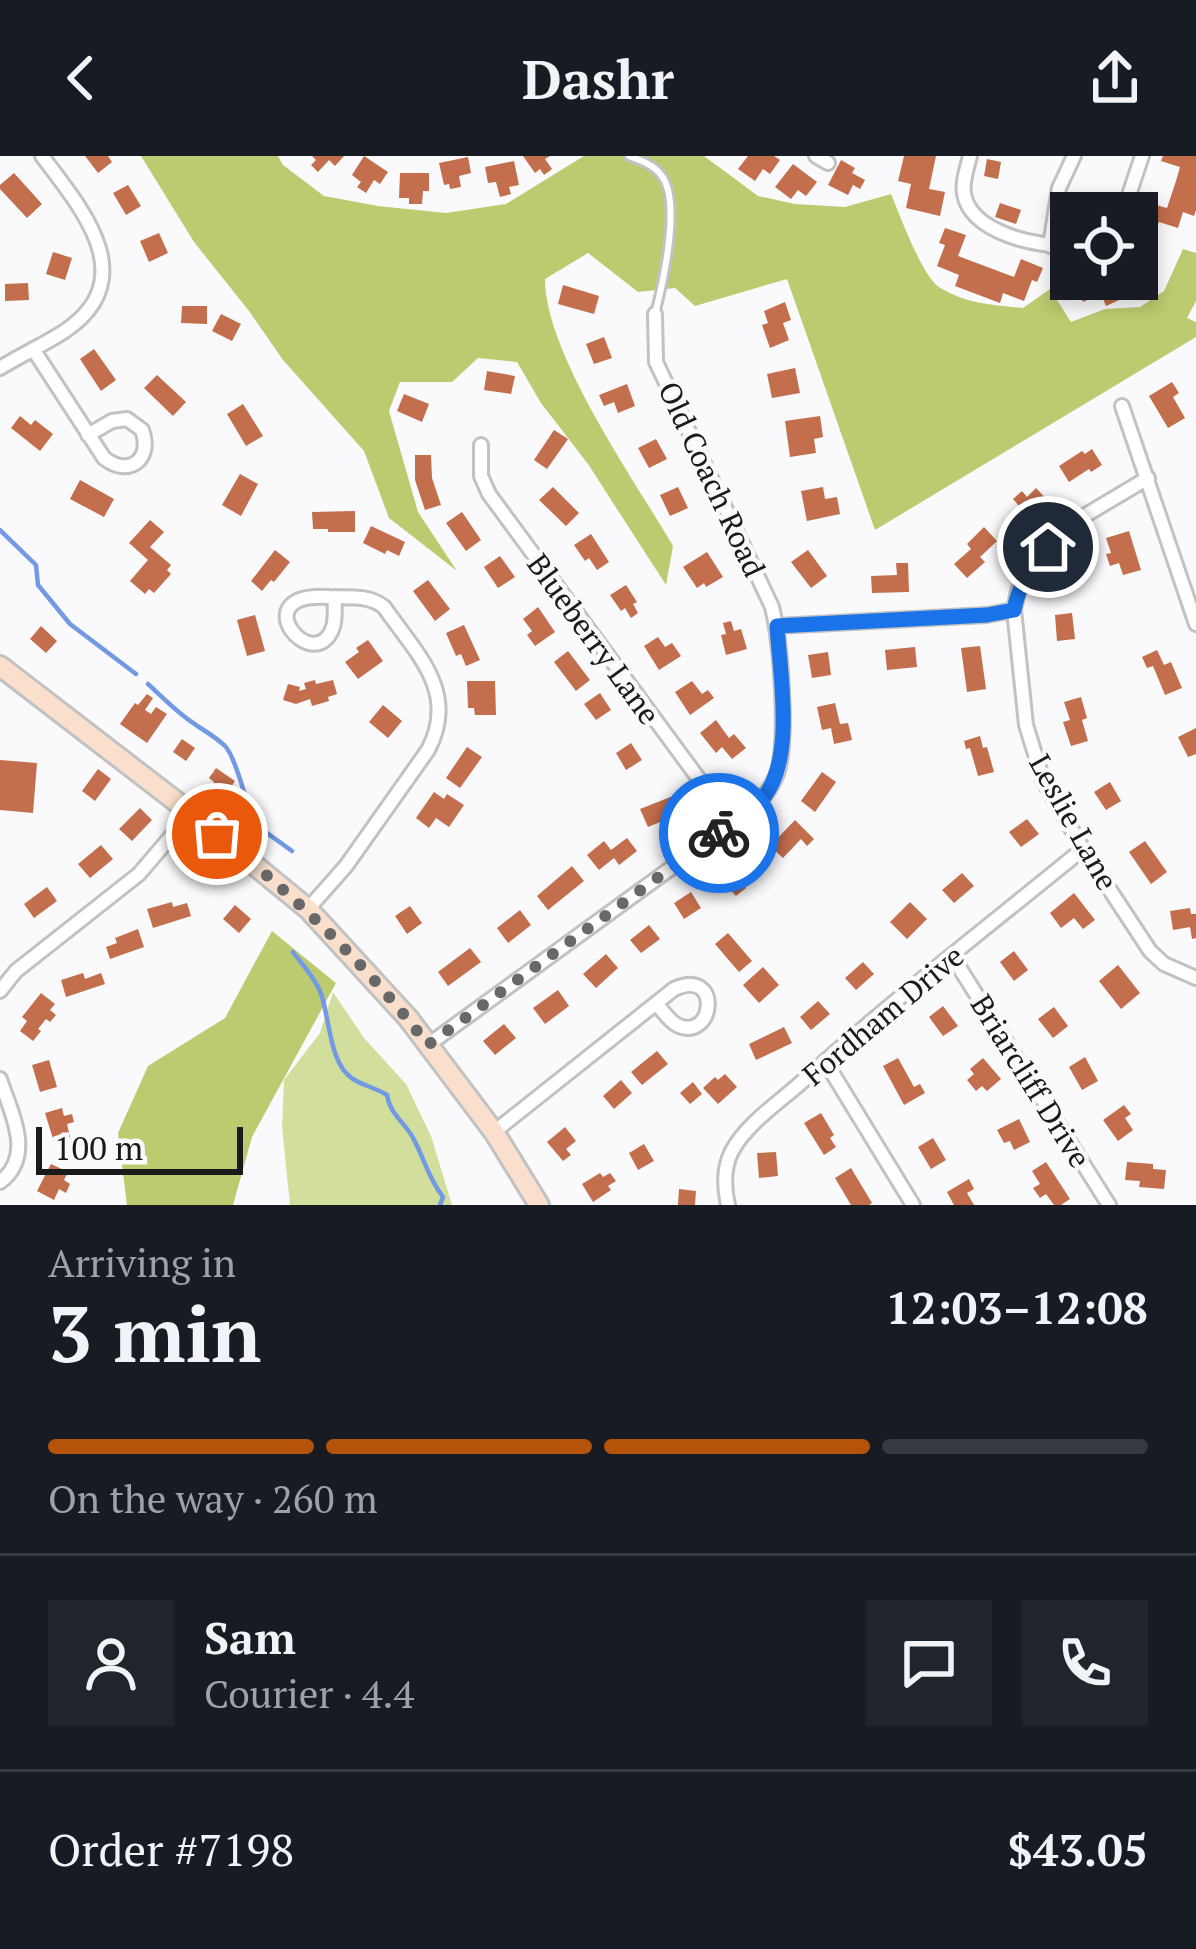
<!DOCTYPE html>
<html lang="en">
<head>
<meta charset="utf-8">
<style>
  :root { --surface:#171b24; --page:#20242c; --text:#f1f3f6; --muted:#9ea1a6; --line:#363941; --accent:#b45309 }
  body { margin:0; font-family:"PT Serif",serif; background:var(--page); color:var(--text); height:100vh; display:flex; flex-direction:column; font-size:45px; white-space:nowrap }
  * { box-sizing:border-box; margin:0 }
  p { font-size:39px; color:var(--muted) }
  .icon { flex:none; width:66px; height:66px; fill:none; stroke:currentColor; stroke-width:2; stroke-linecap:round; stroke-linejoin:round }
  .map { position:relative; height:1049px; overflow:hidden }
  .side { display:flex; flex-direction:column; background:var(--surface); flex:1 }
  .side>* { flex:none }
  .buttons { position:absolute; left:1050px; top:36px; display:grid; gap:24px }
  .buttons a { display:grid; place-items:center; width:108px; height:108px; border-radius:0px; background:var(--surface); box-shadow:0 6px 18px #0003; font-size:60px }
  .scale { position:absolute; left:36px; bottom:30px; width:207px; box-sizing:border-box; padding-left:12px; border:6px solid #191a1a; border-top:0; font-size:33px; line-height:42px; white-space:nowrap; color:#191a1a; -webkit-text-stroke:9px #fafafc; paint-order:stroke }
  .pin { position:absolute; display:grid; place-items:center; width:102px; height:102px; color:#fff; margin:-51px; border:6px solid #fff; border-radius:50%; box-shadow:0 3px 12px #0007 }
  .courier { position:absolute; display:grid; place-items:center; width:120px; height:120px; margin:-60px; border:9px solid #1a73e8; border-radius:50%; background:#fff; color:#222; box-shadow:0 3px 15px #0007 }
  .summary em { font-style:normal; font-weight:700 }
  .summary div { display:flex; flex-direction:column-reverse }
  .summary { display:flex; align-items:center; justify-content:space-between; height:204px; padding:0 48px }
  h1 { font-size:78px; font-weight:700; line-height:90px }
  .bar { display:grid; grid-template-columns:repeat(4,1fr); gap:18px 12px; align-content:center; height:144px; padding:0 48px }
  .bar i { height:15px; border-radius:9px; background:var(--line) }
  .bar .active { background:var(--accent) }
  .bar p { grid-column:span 4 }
  .line { display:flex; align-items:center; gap:30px; padding:0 48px; border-top:3px solid var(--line) }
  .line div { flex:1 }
  .round { display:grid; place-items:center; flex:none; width:126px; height:126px; border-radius:0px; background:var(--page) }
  header { display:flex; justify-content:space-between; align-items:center; height:156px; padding:0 48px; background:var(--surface); font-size:54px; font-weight:700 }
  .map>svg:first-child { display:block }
  .green { fill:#d2de9c }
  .forest { fill:#bdcb70 }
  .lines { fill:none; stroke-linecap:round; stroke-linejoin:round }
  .stream { stroke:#7299e3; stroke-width:4.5 }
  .building { fill:#c36e4c }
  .lane-casing { stroke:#c1c2c3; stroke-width:12 }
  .street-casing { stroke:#c1c2c3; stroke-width:18 }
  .secondary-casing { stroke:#c1c2c3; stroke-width:24 }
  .lane { stroke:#fff; stroke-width:6 }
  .street { stroke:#fff; stroke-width:12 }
  .secondary { stroke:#fae0cc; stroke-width:18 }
  .done { stroke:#686869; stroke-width:12; stroke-dasharray:0 21.6 }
  .route { stroke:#1a73e8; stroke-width:15 }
  .labels { text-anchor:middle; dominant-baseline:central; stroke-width:9; stroke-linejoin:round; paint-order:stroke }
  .street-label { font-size:30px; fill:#191a1a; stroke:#fafafc }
</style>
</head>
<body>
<header><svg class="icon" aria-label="back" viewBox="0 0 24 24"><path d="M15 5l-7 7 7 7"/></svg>Dashr<svg class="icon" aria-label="share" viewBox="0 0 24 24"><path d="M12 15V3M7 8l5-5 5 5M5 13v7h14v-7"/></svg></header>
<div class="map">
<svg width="1196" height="1049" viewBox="0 0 1196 1049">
  <rect width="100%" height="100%" fill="#fafafc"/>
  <path class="green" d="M 333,836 L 364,882 L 406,928 L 431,980 L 452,1049 L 290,1049 L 282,971 L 284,924 L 320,877 Z"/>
  <path class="forest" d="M 141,0 L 278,0 L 283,9 L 324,40 L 378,50 L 446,57 L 506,48 L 584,0 L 704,0 L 758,40 L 795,48 L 845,51 L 891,38 C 900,59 922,120 939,131 C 965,148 994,149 1023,152 L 1050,133 L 1071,166 L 1105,153 L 1140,151 L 1164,135 L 1183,93 L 1196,97 L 1196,145 L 1187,162 L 1196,166 L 1196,181 L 875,374 L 787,123 L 695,150 L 675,132 L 638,136 L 588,97 L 545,123 C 545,197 634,323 673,390 L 666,429 L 588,308 L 541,247 L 517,206 L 478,202 L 452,226 L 400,226 L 389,255 L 418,356 L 457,415 L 389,362 L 364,295 L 283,204 L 249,155 L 194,86 Z
    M 272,775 L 336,827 L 252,981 L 233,1049 L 127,1049 L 118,977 L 148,910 L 225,862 Z"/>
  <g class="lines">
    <path class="stream" d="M 0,374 L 36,409 L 38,429 L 70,468 L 136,518
      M 148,528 C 160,539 172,551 185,561 C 197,571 214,579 225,590 C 234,599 250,651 249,664 L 292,695
      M 293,796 C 302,808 314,821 320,835 C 330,859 328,907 353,923 C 362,929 376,932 387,939 C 390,958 403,965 412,980 C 424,1001 427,1020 443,1041 L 440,1049"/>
  </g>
  <path class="building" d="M 85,0 L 108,0 L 112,6 L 98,17 Z
    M 312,0 L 344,0 L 335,10 L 329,4 L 318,16 L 311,9 L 316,4 Z
    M 364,0 L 388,16 L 380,28 L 374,24 L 366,37 L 357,31 L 361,26 L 352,19 Z
    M 523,0 L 550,0 L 545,3 L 552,13 L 544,19 L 540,13 L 535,17 Z
    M 748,0 L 774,0 L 780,4 L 770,18 L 763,13 L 755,25 L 738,13 Z
    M 904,0 L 936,0 L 929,33 L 945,36 L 940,60 L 906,52 L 911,28 L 898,25 Z
    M 1163,0 L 1196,0 L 1196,54 L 1194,60 L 1183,56 L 1178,72 L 1159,66 L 1157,71 L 1143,66 L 1149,47 L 1167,52 L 1176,25 L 1180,11 L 1161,5 Z
    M 468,1 L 471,17 L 459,20 L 461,31 L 450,33 L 449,28 L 444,29 L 439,7 Z
    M 987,3 L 1001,6 L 998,23 L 984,20 Z
    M 841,4 L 855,12 L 852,17 L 865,24 L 860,33 L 853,29 L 848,39 L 828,29 Z
    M 514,5 L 519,29 L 509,31 L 511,38 L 500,41 L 496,26 L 488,27 L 485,11 Z
    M 793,8 L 817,26 L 806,40 L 798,34 L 791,43 L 775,31 Z
    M 14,17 L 42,48 L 27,62 L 0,33 L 0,29 Z
    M 400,17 L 429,17 L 429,35 L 423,35 L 422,48 L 409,48 L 409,42 L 399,42 Z
    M 128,29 L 141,50 L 126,59 L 113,37 Z
    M 1000,47 L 1021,54 L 1016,68 L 995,61 Z
    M 945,72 L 966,79 L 958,100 L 1014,121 L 1021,103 L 1043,112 L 1037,126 L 1032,124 L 1024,145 L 1003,137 L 1000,147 L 955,130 L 959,119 L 937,110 L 945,89 L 939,87 Z
    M 159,77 L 168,97 L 149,106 L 140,85 Z
    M 1149,80 L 1155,94 L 1150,96 L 1158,115 L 1137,124 L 1137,86 Z
    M 53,96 L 72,102 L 65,124 L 46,118 Z
    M 1071,112 L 1071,123 L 1136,123 L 1141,134 L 1106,150 L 1101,138 L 1083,146 L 1075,126 L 1071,128 L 1071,134 L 1063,115 Z
    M 28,127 L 29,144 L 5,145 L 5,128 Z
    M 563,129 L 599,140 L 594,158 L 558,148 Z
    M 785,146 L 791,164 L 783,167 L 789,184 L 770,192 L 762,169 L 768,167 L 764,155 Z
    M 182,150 L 207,150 L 207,168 L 181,167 Z
    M 221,158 L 241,168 L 232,185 L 212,175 Z
    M 604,181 L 612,202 L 594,208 L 586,188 Z
    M 94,193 L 116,224 L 101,235 L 80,203 Z
    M 795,212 L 800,237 L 772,242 L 767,218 Z
    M 487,215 L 515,220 L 511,238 L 484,234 Z
    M 157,219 L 186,246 L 173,260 L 144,232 Z
    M 1172,226 L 1179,237 L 1173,241 L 1185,262 L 1168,272 L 1149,240 Z
    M 627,228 L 635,250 L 618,257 L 614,246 L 604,250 L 599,239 Z
    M 404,238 L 429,248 L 422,266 L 397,255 Z
    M 243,248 L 263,280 L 246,290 L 227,258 Z
    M 20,260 L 31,269 L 35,264 L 53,278 L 40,295 L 11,272 Z
    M 820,260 L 823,281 L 814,283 L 816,297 L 790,301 L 785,265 Z
    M 554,274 L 568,283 L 547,313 L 534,304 Z
    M 656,283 L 667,303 L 649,312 L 638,292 Z
    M 1092,293 L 1102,309 L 1091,316 L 1089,313 L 1069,326 L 1059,310 L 1082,295 L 1085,298 Z
    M 415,299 L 431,299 L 432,322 L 441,349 L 425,354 L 415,324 Z
    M 240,318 L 258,328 L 241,360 L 222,349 Z
    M 80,324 L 114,343 L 104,361 L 70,343 Z
    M 553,331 L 579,357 L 566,370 L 539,344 Z
    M 678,331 L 688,352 L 670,360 L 660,339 Z
    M 823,331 L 825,343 L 837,341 L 840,358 L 807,365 L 801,335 Z
    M 1036,332 L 1049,346 L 1021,371 L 1010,358 L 1019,350 L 1013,343 L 1022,335 L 1027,341 Z
    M 355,355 L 355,376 L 328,376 L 328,373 L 313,373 L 312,356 Z
    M 462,356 L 481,384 L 466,395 L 446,367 Z
    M 150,364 L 164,376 L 150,391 L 171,409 L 167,414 L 171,418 L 154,437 L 149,433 L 145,438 L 130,425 L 148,404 L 129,387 Z
    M 371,370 L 405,386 L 399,400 L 387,394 L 385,398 L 363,387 Z
    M 984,371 L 997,385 L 980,401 L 985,406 L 967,422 L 954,408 L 971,393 L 967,388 Z
    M 1129,375 L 1141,414 L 1123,419 L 1119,407 L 1110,410 L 1106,398 L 1111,397 L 1106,382 Z
    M 591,378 L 609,406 L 597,414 L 589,402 L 585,405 L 574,389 Z
    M 275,394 L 290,406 L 274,426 L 271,424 L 262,435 L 251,425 Z
    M 808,394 L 827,420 L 811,432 L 791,406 Z
    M 707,396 L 723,421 L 706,431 L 704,427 L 697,432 L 683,411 Z
    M 500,400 L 515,421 L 498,432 L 484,411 Z
    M 896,407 L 908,407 L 909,436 L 872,437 L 871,420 L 897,419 Z
    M 428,424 L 450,453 L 435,465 L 413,435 Z
    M 626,429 L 637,446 L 633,448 L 638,457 L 631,462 L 625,452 L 621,455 L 610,439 Z
    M 538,451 L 555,476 L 535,490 L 527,479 L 532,475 L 523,463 Z
    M 1072,457 L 1075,483 L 1057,485 L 1055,459 Z
    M 255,459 L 265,495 L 247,500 L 237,464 Z
    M 731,465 L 734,475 L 741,473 L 747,493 L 726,499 L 721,479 L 726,478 L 723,467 Z
    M 464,469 L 480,504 L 466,510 L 461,498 L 456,500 L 446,477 Z
    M 41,470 L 57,485 L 46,497 L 30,483 Z
    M 658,481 L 665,491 L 672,487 L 681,500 L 659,514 L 644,490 Z
    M 368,484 L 383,505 L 358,523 L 345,506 L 359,496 L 356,492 Z
    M 980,490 L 986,533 L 967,536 L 961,492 Z
    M 915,491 L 917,511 L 887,514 L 885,494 Z
    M 1157,494 L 1164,509 L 1171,506 L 1182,532 L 1165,539 L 1153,510 L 1147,512 L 1142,501 Z
    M 568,495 L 590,524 L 576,535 L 554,506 Z
    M 828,496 L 831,519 L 812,522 L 808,499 Z
    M 315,524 L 316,528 L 333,524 L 337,538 L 328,541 L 329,545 L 312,550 L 310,543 L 296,548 L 283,544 L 288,528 L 300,531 L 299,535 L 306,533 L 304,527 Z
    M 467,525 L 495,525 L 496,559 L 475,559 L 474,552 L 468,552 Z
    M 692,525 L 702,538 L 708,534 L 714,542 L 690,559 L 675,536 Z
    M 600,537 L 611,554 L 596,564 L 584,548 Z
    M 147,538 L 153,542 L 145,554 L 151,558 L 156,551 L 167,558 L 147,587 L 120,568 L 135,547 L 138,549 Z
    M 1081,541 L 1087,562 L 1082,564 L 1088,585 L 1071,590 L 1063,566 L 1070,564 L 1064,546 Z
    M 835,547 L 840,568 L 848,567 L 852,584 L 834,588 L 831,572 L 822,574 L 817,551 Z
    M 383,549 L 402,565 L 388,582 L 369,566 Z
    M 716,564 L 729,582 L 734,578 L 746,592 L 732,603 L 722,591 L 716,597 L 700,577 Z
    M 1196,572 L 1196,598 L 1188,601 L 1178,581 Z
    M 980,580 L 983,592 L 987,591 L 994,616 L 978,620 L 970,592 L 966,593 L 964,585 Z
    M 182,583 L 195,592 L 186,605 L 173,596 Z
    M 631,587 L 642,604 L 626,614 L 616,597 Z
    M 467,591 L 482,601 L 460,632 L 446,622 Z
    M 0,604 L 37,607 L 33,657 L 0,654 Z
    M 216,612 L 235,625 L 228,636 L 225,634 L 222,638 L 211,630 L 214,626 L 209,622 Z
    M 98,613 L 111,623 L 95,645 L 82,635 Z
    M 822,616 L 836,626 L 815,656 L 801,645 Z
    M 1110,626 L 1121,645 L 1106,654 L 1094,636 Z
    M 434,636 L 444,643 L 447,638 L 464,649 L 449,671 L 436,662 L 429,672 L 416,662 Z
    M 673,640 L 680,658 L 648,671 L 640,653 Z
    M 140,652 L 152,664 L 132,685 L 119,673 Z
    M 1027,663 L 1039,678 L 1021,691 L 1009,676 Z
    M 795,664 L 814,683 L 807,690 L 801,683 L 783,702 L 770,690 Z
    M 627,682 L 637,695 L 619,709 L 614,702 L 599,714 L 587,699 L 604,685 L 611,694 Z
    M 1145,685 L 1167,716 L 1151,728 L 1129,696 Z
    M 101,689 L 113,703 L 90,722 L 78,708 Z
    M 744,700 L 756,713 L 741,726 L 746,732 L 736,740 L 726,729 L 733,723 L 726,715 Z
    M 572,710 L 584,725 L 548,754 L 537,740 Z
    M 962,717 L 974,730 L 954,747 L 942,734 Z
    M 47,731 L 57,745 L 34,762 L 24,748 Z
    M 691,736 L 701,752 L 684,763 L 674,747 Z
    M 1074,737 L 1095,764 L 1083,773 L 1074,762 L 1061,772 L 1050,757 Z
    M 172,746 L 173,751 L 187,747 L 191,760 L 153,772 L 147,753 Z
    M 910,746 L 927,763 L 907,783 L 890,766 Z
    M 235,749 L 251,763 L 239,777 L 223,763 Z
    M 410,750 L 422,767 L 407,778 L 395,760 Z
    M 1190,752 L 1191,758 L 1196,758 L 1196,782 L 1192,783 L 1190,771 L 1173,774 L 1170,755 Z
    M 520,754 L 531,769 L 508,787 L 497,772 Z
    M 649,769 L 660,783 L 641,797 L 630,784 Z
    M 138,773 L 144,791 L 110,803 L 106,791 L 117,787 L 115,782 Z
    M 728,777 L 752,805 L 739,816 L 715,788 Z
    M 470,792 L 481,806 L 448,830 L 438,816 Z
    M 1014,795 L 1028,814 L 1014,825 L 1000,806 Z
    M 606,798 L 618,812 L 596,832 L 583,818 Z
    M 863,806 L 874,818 L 856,834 L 845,822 Z
    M 1118,809 L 1140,837 L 1121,853 L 1099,825 Z
    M 763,811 L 779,829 L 759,847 L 743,829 Z
    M 83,817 L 85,823 L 101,817 L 105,828 L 66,841 L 61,824 Z
    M 558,834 L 569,850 L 545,868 L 533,852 Z
    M 41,837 L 55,848 L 50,854 L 56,859 L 50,866 L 46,863 L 38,873 L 41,875 L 33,885 L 20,875 L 27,865 L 22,861 Z
    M 818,845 L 830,858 L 811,874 L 800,861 Z
    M 943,850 L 958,870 L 943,880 L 929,861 Z
    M 1054,851 L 1068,870 L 1053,882 L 1038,863 Z
    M 504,868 L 516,882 L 495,899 L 483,885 Z
    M 784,871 L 792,887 L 756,904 L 749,888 Z
    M 657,895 L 668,908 L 642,929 L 631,916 Z
    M 1085,901 L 1098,925 L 1082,934 L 1069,911 Z
    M 898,902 L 914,931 L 920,928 L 925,937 L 904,949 L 883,910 Z
    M 983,902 L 1001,923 L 987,935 L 982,930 L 976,935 L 967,924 L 974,918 L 970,913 Z
    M 49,904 L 57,931 L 40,936 L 32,909 Z
    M 725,918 L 737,931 L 718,948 L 703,932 L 715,921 L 718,924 Z
    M 621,924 L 632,937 L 614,953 L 603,940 Z
    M 693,926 L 702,938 L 690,948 L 680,937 Z
    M 1124,949 L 1131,958 L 1125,962 L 1133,974 L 1118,985 L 1103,964 Z
    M 62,952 L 64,960 L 72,958 L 74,966 L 67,968 L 70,981 L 54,986 L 45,957 Z
    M 821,957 L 834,979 L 830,982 L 836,991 L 824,999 L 804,967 Z
    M 1019,963 L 1030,986 L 1014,994 L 1010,985 L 1004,987 L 997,974 Z
    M 565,971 L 576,985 L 566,993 L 571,999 L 563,1005 L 547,986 Z
    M 933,982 L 946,1004 L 931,1013 L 918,991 Z
    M 644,988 L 654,1005 L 638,1014 L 629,997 Z
    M 776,996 L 778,1020 L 759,1022 L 757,997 Z
    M 1046,1006 L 1070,1043 L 1061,1049 L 1054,1049 L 1046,1038 L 1040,1042 L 1033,1032 L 1040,1028 L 1032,1015 Z
    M 1127,1006 L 1153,1008 L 1153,1013 L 1166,1014 L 1164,1033 L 1139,1031 L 1140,1025 L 1125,1024 Z
    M 51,1008 L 68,1016 L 64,1024 L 70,1028 L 66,1037 L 59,1033 L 54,1044 L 37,1035 Z
    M 851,1012 L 872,1047 L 869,1049 L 851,1049 L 835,1022 Z
    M 600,1017 L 603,1021 L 610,1017 L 616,1025 L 608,1030 L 611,1034 L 593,1046 L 582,1028 Z
    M 969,1023 L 974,1033 L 967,1037 L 974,1049 L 954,1049 L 947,1036 Z
    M 679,1033 L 696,1035 L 695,1049 L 678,1049 Z"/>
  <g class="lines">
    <g class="lane-casing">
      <path id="lane" d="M 629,0 C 640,4 654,9 661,19 C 682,44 663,127 655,158"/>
    </g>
    <g class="street-casing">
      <path id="street" d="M 816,0 L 828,7
        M 970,0 C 967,12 962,26 964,38 C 971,77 1039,92 1071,89
        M 1123,57 L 1142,0
        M 1050,90 L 1059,32 L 1074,0
        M 33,193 L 104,302 C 129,322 153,303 142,274 L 127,263 L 112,265 L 88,279
        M 0,212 C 21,199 45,188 65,175 C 143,122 81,52 42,0
        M 1122,250 L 1196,468
        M 481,289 L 481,320 L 489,338 L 732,668
        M 1148,322 L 1074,366 L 1048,391 L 1028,416 L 1018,435 L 1014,454 L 1026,569 L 1043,624 L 1083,693 L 1150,795 L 1164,808 L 1196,822
        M 777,470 L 987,459 L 1014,454
        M 308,753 L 346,710 L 428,594 C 459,536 416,497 384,451 C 368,438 347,442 327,441 C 242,437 315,523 333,471 C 336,462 334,450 335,441
        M 952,800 L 1109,1049
        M 0,835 L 16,815 L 139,718 L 191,657
        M 428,889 L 755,651 C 766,639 775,627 779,611 C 787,575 781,488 772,451 L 656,206 L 655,158
        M 825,905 L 913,1049
        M 0,923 C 11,957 35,1000 0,1026
        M 494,976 L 674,833 C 723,811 714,887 677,869 C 669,865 662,854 656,847
        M 728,1049 C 724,1031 723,1012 732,995 C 747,967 781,945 804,924 C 894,843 990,769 1083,693"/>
    </g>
    <g class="secondary-casing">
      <path id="secondary" d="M 0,510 L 191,657 L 308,753 L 408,862 L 494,976 L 539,1049"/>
    </g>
    <use href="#lane" class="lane"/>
    <use href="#street" class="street"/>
    <use href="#secondary" class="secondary"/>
  </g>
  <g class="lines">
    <path class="done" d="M 217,678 C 295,740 367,809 428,889 L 719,677"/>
    <path class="route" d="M 719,677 C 734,666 753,656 764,641 C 795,601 780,518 777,470 L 987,459 L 1014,454 C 1019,428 1031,412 1048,391"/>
  </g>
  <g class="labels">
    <g class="street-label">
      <text transform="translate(712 323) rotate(65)">Old Coach Road</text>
      <text transform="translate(594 483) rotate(54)">Blueberry Lane</text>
      <text transform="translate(1074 666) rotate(61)">Leslie Lane</text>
      <text transform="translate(883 859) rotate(-40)">Fordham Drive</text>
      <text transform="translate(1031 925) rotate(58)">Briarcliff Drive</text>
    </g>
  </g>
</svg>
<div class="buttons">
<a><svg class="icon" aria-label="locate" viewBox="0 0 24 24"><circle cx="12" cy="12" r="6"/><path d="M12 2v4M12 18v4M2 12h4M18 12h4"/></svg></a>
</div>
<div class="scale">100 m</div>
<div class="pin" style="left:217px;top:678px;background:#ea580c"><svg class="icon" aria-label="bag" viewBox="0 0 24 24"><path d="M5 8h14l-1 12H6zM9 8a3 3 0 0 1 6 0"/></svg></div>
<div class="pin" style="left:1048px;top:391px;background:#1f2937"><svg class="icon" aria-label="home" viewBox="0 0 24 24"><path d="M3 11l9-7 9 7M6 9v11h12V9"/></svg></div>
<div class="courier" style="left:719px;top:677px"><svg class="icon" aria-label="bike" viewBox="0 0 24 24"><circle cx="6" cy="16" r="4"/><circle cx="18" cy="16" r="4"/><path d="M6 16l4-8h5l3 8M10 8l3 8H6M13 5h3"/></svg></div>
</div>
<section class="side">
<div class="summary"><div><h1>3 min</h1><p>Arriving in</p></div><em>12:03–12:08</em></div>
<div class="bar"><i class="active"></i><i class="active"></i><i class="active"></i><i></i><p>On the way · 260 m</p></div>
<div class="line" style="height:216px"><a class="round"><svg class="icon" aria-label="person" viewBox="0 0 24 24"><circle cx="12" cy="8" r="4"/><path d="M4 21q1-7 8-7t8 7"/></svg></a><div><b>Sam</b><p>Courier · 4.4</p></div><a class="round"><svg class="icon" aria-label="chat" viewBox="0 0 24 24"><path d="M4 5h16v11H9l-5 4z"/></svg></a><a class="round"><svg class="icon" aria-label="phone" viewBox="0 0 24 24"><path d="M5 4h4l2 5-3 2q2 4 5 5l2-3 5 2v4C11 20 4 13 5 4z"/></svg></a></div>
<div class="line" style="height:156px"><div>Order #7198</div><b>$43.05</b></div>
</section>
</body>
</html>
